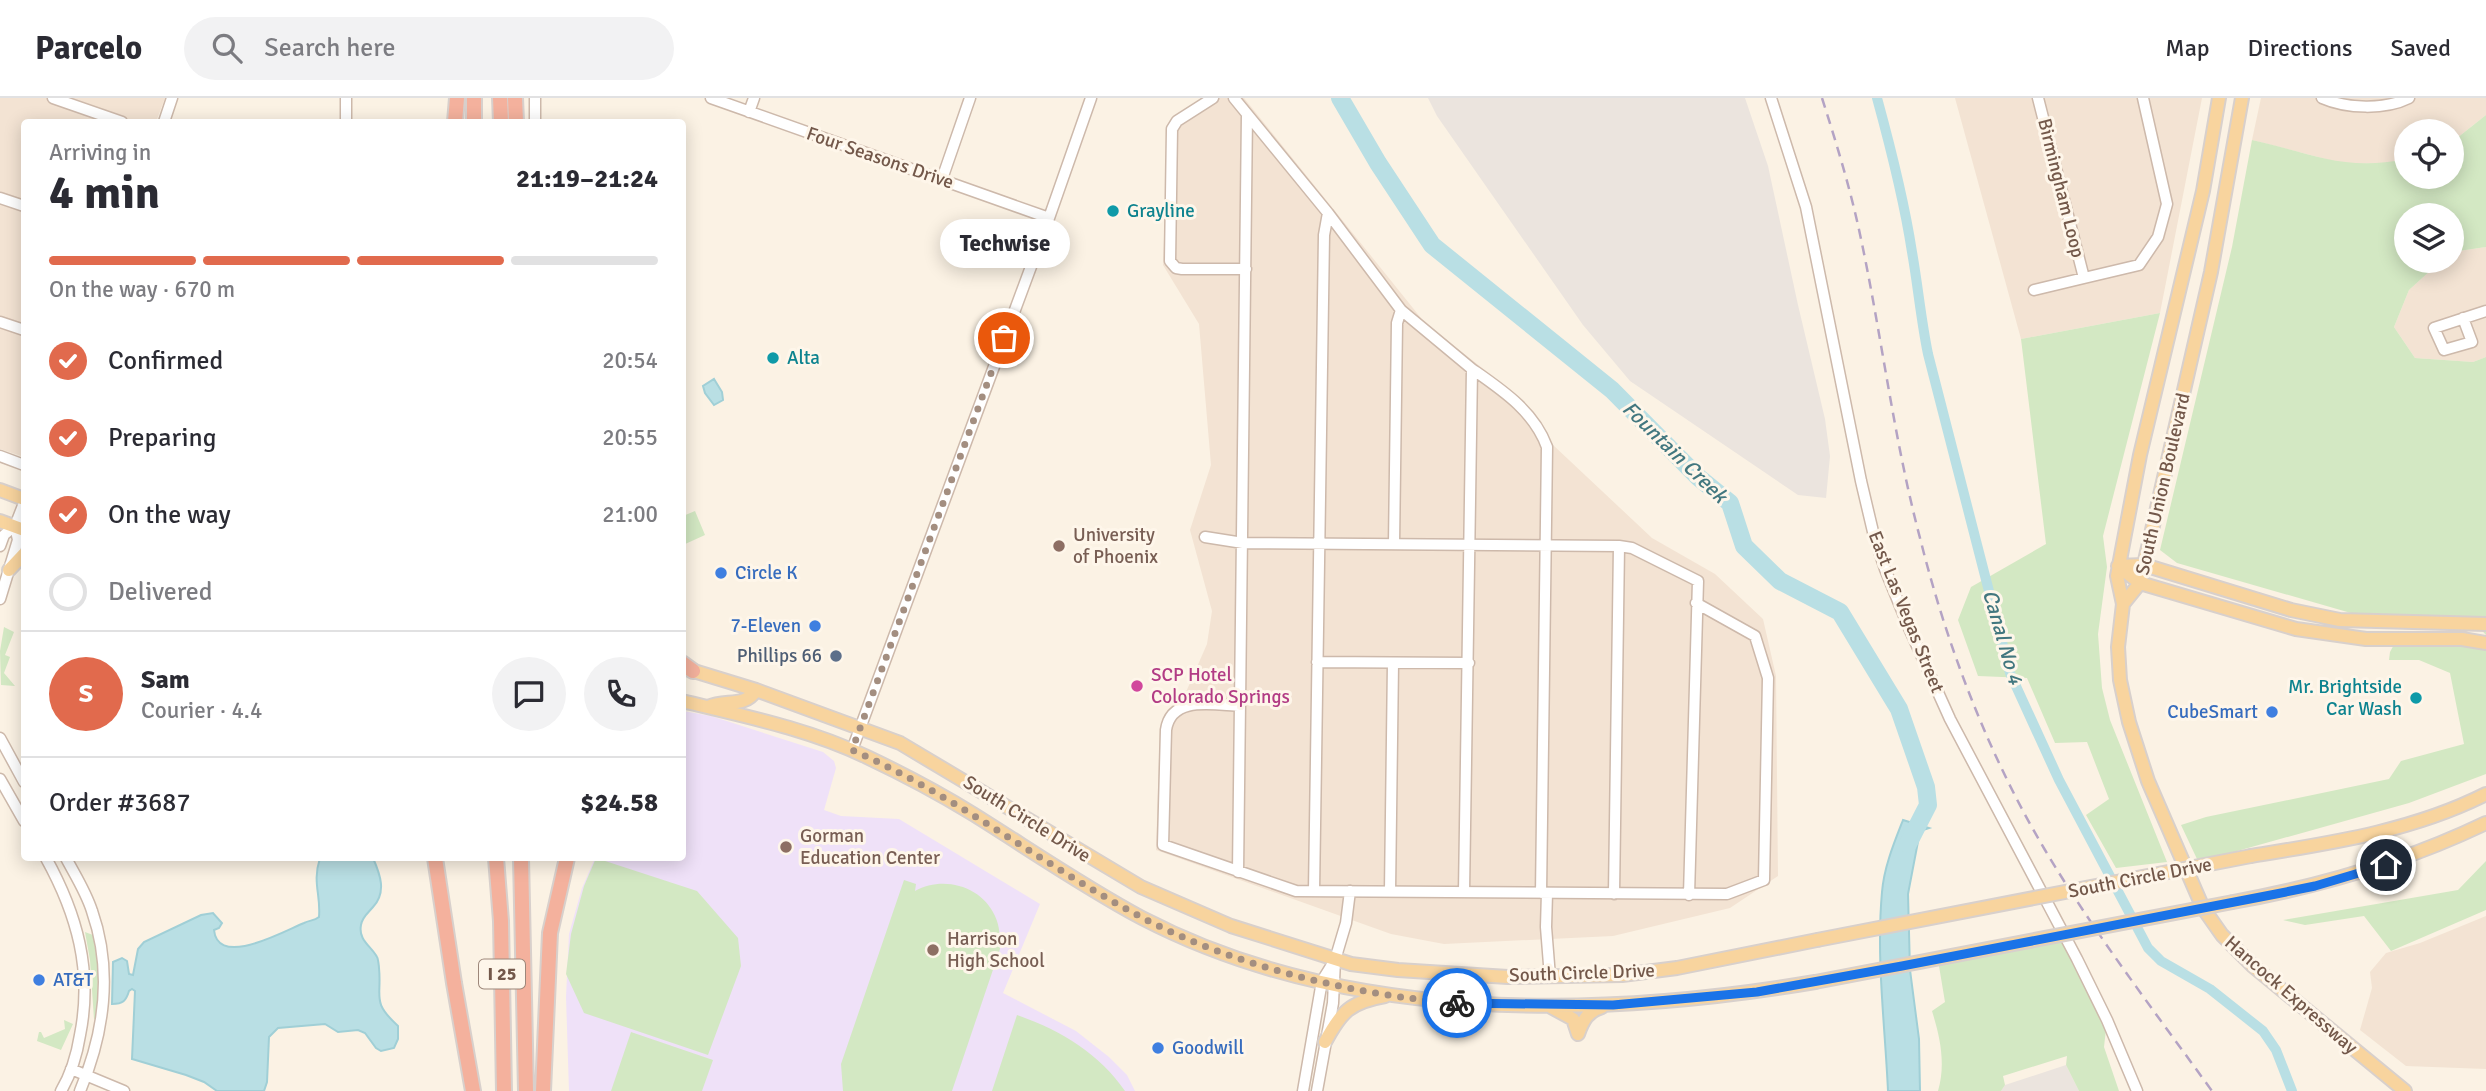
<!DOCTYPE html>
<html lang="en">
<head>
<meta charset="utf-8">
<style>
  :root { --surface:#fff; --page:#f2f2f3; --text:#2b2b33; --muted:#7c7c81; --line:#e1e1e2; --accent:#e16a4d }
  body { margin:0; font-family:Signika,sans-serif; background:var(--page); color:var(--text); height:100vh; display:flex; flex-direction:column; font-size:26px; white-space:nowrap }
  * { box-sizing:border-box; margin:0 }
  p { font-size:23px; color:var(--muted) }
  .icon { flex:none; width:38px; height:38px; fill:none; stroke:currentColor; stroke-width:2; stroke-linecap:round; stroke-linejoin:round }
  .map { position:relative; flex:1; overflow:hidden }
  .panel { position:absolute; left:21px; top:21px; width:665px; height:742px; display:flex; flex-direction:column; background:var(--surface); border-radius:7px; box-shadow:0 4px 18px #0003 }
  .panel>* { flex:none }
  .buttons { position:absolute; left:2394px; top:21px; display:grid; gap:14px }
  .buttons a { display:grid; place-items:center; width:70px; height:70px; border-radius:50%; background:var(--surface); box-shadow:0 4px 18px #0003; font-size:35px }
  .pin { position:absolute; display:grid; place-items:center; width:60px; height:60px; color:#fff; margin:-30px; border:4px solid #fff; border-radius:50%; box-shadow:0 2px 7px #0007 }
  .courier { position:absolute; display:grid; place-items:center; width:70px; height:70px; margin:-35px; border:5px solid #1a73e8; border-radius:50%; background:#fff; color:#222; box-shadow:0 2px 9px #0007 }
  .bubble { position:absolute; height:49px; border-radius:24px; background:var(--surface); box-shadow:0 4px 18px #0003; font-size:23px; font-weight:700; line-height:49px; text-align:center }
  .summary em { font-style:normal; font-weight:700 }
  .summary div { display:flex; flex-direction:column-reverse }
  .summary { display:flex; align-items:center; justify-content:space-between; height:119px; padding:0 28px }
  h1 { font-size:46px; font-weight:700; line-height:52px }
  .bar { display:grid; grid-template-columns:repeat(4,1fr); gap:10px 7px; align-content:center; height:84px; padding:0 28px }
  .bar i { height:9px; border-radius:5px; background:var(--line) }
  .bar .active { background:var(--accent) }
  .bar p { grid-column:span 4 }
  .line { display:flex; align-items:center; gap:18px; padding:0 28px; border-top:2px solid var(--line) }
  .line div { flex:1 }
  .round { display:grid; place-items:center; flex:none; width:74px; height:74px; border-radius:37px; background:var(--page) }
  ol { padding:0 28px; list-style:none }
  li { display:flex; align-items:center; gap:21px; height:77px }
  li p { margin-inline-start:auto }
  li .icon { padding:7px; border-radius:50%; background:var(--accent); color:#fff; stroke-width:4 }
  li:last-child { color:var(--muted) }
  li i { width:38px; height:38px; border:4px solid var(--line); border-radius:50% }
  header { display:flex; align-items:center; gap:42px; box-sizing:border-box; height:98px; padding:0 35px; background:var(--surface); border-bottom:2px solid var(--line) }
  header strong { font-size:33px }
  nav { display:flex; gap:38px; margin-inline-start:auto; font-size:24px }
  .search { width:490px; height:63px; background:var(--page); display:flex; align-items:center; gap:18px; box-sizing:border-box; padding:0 24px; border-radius:38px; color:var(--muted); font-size:26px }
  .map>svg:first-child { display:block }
  .residential { fill:#f3e3d3 }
  .industrial { fill:#ebe4de }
  .education { fill:#efe1f8 }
  .green { fill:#d3e8c3 }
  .water { fill:#b9dfe4; stroke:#a0cfd6; stroke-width:2 }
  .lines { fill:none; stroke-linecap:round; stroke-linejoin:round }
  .canal { stroke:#b9dfe4; stroke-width:10 }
  .river { stroke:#b9dfe4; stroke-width:18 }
  .minor-casing { stroke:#cdb9ab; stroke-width:13 }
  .major-casing { stroke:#d8d0cc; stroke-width:16 }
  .highway-casing { stroke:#d8d0cc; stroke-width:18 }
  .minor { stroke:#fff; stroke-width:10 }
  .major { stroke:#f8d49e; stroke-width:12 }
  .highway { stroke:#f4b19d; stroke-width:14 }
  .rail { stroke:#b4a3c4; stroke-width:2.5; stroke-dasharray:10 7; stroke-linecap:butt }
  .major-bridge-casing { stroke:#d8d0cc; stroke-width:16; stroke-linecap:butt }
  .major-bridge { stroke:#f8d49e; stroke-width:12 }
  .done { stroke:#a38e80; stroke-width:7; stroke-dasharray:0 12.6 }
  .route { stroke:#1a73e8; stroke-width:9 }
  .culture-dot { fill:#0f9aa8; stroke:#fef6ea; stroke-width:2.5 }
  .education-dot { fill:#8d6e63; stroke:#fef6ea; stroke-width:2.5 }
  .shop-dot { fill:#3f7fe0; stroke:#fef6ea; stroke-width:2.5 }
  .service-dot { fill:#5c6f8a; stroke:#fef6ea; stroke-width:2.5 }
  .hotel-dot { fill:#d1479c; stroke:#fef6ea; stroke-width:2.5 }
  .labels { text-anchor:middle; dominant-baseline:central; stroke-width:6; stroke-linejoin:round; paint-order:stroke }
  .shield { fill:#fef6ea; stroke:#9d877a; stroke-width:2 }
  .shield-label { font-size:18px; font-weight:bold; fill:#73584a }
  .street-label { font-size:19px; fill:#73584a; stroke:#fef6ea }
  .culture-label { font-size:19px; fill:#0d838f; stroke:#fef6ea; text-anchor:start }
  .education-label { font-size:19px; fill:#785e54; stroke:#fef6ea; text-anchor:start }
  .shop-label { font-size:19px; fill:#366cbe; stroke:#fef6ea; text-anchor:start }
  .service-label { font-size:19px; fill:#4e5e75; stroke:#fef6ea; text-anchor:end }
  .hotel-label { font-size:19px; fill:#b23c85; stroke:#fef6ea; text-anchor:start }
  .water-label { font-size:21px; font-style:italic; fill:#42777f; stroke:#fef6ea }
</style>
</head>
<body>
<header>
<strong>Parcelo</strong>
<div class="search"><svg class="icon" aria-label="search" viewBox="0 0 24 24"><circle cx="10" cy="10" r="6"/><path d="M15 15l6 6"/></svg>Search here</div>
<nav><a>Map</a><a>Directions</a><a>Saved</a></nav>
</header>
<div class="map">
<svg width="2486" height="993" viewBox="0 0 2486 993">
  <rect width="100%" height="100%" fill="#fbf2e4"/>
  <path class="residential" d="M 0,0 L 165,0 L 156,24 L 24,24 L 24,359 L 0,351 Z
    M 1205,0 L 1244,0 L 1425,225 L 1519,299 L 1553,347 L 1652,440 L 1715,476 L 1763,521 L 1776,578 L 1778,778 L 1730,810 L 1613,838 L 1444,846 L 1391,836 L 1156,752 L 1160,628 L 1169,610 L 1182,603 L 1186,594 L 1207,546 L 1212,513 L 1190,432 L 1211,367 L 1199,226 L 1163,167 L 1168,27 Z
    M 1955,0 L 2202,0 L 2160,215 L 2021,241 Z
    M 2261,0 L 2486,0 L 2486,17 L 2452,44 L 2452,33 L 2406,33 L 2406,61 L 2388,65 L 2345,66 L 2252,42 Z
    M 2486,149 L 2486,259 L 2473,264 L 2415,260 L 2394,229 L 2409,192 L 2441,163 L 2452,163 L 2452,154 Z
    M 2486,818 L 2486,971 L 2406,968 L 2360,932 L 2372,890 L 2370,874 L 2386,855 L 2420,845 Z"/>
  <path class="industrial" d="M 1428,0 L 1745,0 L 1768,68 L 1798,207 L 1825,321 L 1830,358 L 1826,400 L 1798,397 L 1630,283 L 1583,227 L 1437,18 Z
    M 2066,967 L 2079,993 L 2001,993 L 2005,987 Z"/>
  <path class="education" d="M 683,613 L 711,618 L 823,654 L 834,663 L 836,670 L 824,712 L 841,718 L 899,721 L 1040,806 L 1003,895 L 1076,933 L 1109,959 L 1127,977 L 1135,993 L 569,993 L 566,899 L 569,836 L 582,790 L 595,760 L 682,760 Z"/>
  <path class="green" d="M 2486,17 L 2486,149 L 2452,154 L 2452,117 L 2406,117 L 2406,163 L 2441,163 L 2409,192 L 2394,229 L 2415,260 L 2473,264 L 2486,259 L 2486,537 L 2476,526 L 2382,524 L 2177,465 L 2160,452 L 2232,149 L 2252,42 C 2311,55 2344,74 2406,61 L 2406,79 L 2452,79 L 2452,44 Z
    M 2160,215 L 2103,438 L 2107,469 L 2098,536 L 2102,590 L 2110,622 L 2167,764 L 2116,770 L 2086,717 L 2109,701 L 2087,644 L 2055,645 L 2027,580 L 1978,578 L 1958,522 L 1971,489 L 2046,446 L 2021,241 Z
    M 695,413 L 705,437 L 683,447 L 683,418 Z
    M 4,529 L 14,534 L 5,557 L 10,559 L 4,575 L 15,588 L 1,587 L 0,553 Z
    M 2397,541 L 2486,545 L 2486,676 L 2409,705 L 2223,757 L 2197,761 L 2181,727 L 2206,719 L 2389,681 L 2401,663 L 2464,646 L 2450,575 L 2419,562 L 2389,562 L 2390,554 Z
    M 596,760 L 697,793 L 738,840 L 741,868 L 708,957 L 584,915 L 566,876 L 571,836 L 584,788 Z
    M 2486,763 L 2486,812 L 2391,853 L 2364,818 L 2305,827 L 2283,822 L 2458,792 Z
    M 904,782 L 916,786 L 915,793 C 943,777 982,788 995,818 C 1000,829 1000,839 1000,851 L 952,993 L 843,993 L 841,966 Z
    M 2061,831 L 2107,922 L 2104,949 L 2119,993 L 2079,993 L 2066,967 L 2067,958 L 2003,978 L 2005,987 L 2001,993 L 1938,993 C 1946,966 1940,939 1932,913 L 1945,904 L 1938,862 Z
    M 85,834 L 93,837 L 98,870 L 97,920 L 94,921 L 90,862 Z
    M 1017,917 C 1060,932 1099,955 1125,993 L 992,993 Z
    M 64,922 L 73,926 L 61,952 L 37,943 L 39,934 L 41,934 L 44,940 L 65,931 Z
    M 631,934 L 713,962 L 702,993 L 611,993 Z"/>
  <path class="water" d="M 714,281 L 722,294 L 723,302 L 714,307 L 705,295 L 703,288 Z
    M 1903,722 L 1929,730 L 1920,733 L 1908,796 L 1910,872 L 1919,941 L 1920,993 L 1888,993 C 1885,927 1876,860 1882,794 C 1884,769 1894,745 1903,722 Z
    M 320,760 L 373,760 C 380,776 387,794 373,809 C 368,815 362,819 361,827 C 358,842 371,848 377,859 C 378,860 379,869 379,870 C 382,900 371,903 398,928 L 398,941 L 394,950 L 381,953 L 376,950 L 365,935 L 358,932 L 338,934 L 325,926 L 278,930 L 269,939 L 267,984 L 264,993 L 217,993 L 204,984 L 186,977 L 132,961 L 135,893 L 132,891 L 129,893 C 126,903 123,906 112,906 L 113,864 L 122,860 L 127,863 L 129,876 L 133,877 L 138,851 L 144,844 L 201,817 L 213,815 L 222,825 L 219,830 L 214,832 C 218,871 286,832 304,825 C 310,822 314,823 319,819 C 321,796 312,785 320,760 Z"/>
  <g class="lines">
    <path class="canal" d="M 1877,0 C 1891,51 1904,102 1912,154 C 1918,188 1921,222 1928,256 L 2010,575 L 2059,682 L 2148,850 L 2161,863 L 2210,891 L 2263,933 L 2276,952 L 2292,993"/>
    <path class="river" d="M 1340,0 L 1378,65 L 1432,147 L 1612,292 L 1698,379 L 1730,405 L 1744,448 L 1780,483 L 1840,514 L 1899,611 L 1926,689 L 1928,707 L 1908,746"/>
    <g class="minor-casing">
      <path id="minor" d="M 53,0 L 122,24
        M 535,0 L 535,24
        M 711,0 L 1049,120
        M 1213,0 L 1177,23 L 1172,31 L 1170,163 L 1176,170 L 1182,171 L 1246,171
        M 1234,0 L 1328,115 L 1401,212 L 1472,271 L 1464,794
        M 1771,0 L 1806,109 L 1861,383 L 1874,438 L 1885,471 L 1909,530 L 1950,621 L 2077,861 L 2107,922 L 2137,993
        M 2038,0 L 2084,180 L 2139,167 L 2158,139 L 2167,106 L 2143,0
        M 2322,0 C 2347,11 2385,12 2409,0
        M 749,14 L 754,0
        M 164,24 L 172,0
        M 346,24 L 346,0
        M 942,81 L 970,0
        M 0,100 L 24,108
        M 2034,192 L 2084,180
        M 2463,220 L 2472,244 L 2444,252 L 2434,230 L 2486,213
        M 0,224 L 24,232
        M 1472,271 C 1502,292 1534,313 1547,349 L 1541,795
        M 0,358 L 24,367
        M 15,428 L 24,405
        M 1205,439 L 1243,445 L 1619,448 L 1632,450 L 1698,483 L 1689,797
        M 1394,446 L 1397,225 L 1401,212
        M 0,448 L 4,437 L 15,428
        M 0,501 L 18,442 L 15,428
        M 1317,564 L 1469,565
        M 1240,608 C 1214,607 1171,597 1166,632 L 1163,747 L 1296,793 L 1727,796 L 1764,782 L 1768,580 L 1755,538 L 1696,505
        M 0,640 L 24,684
        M 852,652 L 1049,120 L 1091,0
        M 0,681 L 24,723
        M 46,760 C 77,816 93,873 80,937 C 77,956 71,976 61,993
        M 66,760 C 75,777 86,794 92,813 C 113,873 104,936 80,993
        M 1238,774 L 1247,16
        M 1314,793 L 1324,137 L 1328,115
        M 1390,793 L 1393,565
        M 1547,795 L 1546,829 L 1550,879
        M 1614,796 L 1619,448
        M 71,971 L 124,993
        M 1303,993 L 1322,883 L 1335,862 L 1346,825 L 1350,793
        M 1317,993 L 1333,905 L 1335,862"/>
    </g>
    <g class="major-casing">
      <path id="major" d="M 2219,0 L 2203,93 L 2140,357 L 2117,478 L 2123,506 L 2118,549 L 2120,582 L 2129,624 L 2148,683 L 2203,810 L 2222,837 L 2253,868 L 2405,993
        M 0,392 L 24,401
        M 0,423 L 24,432
        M 2118,468 L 2140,485 L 2296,531 L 2366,541 L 2462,541 L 2486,545
        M 2118,468 L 2144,467 L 2291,512 L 2340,522 L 2486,526
        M 9,472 L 24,456
        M 2123,506 L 2140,485 L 2144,467 L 2211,174 L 2242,0
        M 684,570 L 756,592 L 900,645 L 1141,789 L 1231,828 L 1351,866 L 1398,872 L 1508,879 L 1622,877 L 1677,870 L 1817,842
        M 682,603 C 744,618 809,631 867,659 C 903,676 939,695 973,716 C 1029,751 1084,789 1142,820 C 1344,925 1596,921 1815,884
        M 708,609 C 726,601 745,610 756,592
        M 2251,758 C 2331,745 2413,733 2486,696
        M 2233,804 C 2322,788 2405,764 2486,725
        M 1551,909 L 1573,921 L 1578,936
        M 1578,936 C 1583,922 1588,913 1602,909
        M 1325,944 C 1341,914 1350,904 1385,898"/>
    </g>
    <g class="highway-casing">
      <path id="highway" d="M 474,0 L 474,24
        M 500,0 L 501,24
        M 515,0 L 516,24
        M 455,24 L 457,0
        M 682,565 L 693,573
        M 435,760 L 454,885 L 473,993
        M 496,760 L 501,823 L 504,993
        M 521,760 L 526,993
        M 543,993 L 550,835 L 567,760"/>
    </g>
    <use href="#minor" class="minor"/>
    <use href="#major" class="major"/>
    <use href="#highway" class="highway"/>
    <path class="rail" d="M 1822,0 C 1837,47 1851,93 1861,141 C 1882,240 1894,342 1920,440 C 1947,548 1988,656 2045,752 C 2095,836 2155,914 2212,993"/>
    <g class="major-bridge-casing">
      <path id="major-bridge" d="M 1817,842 L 2251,758
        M 1815,884 L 2233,804"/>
    </g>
    <use href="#major-bridge" class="major-bridge"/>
  </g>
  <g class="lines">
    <path class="done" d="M 1004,240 L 852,652 C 955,697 1043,767 1141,819 C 1231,867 1356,898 1457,905"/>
    <path class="route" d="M 1457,905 L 1613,907 L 1757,894 L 1902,868 L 2276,796 L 2315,788 L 2386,767"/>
  </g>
  <g class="culture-dot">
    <circle cx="1113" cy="113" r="7"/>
    <circle cx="773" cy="260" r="7"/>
    <circle cx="2416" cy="600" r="7"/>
  </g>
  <g class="education-dot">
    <circle cx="1059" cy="448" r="7"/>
    <circle cx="786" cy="749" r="7"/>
    <circle cx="933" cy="852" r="7"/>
  </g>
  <g class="shop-dot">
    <circle cx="721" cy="475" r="7"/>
    <circle cx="815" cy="528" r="7"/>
    <circle cx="2272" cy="614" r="7"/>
    <circle cx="39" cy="882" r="7"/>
    <circle cx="1158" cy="950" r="7"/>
  </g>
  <circle class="service-dot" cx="836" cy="558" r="7"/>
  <circle class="hotel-dot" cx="1137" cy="588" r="7"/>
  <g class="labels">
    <rect class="shield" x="479" y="861.5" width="46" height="29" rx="5"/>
    <g class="shield-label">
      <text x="502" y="876">I 25</text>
    </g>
    <g class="street-label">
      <text transform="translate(880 60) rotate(19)">Four Seasons Drive</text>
      <text transform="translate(2061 90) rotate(76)">Birmingham Loop</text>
      <text transform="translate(2163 386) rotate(-77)">South Union Boulevard</text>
      <text transform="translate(1906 514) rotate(68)">East Las Vegas Street</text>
      <text transform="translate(1027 721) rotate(32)">South Circle Drive</text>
      <text transform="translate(2140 780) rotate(-11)">South Circle Drive</text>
      <text transform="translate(1582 875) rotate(-2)">South Circle Drive</text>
      <text transform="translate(2291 897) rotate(41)">Hancock Expressway</text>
    </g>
    <g class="culture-label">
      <text x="1127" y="113">Grayline</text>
      <text x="787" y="260">Alta</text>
      <text x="2402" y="589" text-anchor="end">Mr. Brightside<tspan x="2402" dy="22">Car Wash</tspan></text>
    </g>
    <g class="education-label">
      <text x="1073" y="437">University<tspan x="1073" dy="22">of Phoenix</tspan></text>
      <text x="800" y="738">Gorman<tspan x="800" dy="22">Education Center</tspan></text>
      <text x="947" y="841">Harrison<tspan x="947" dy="22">High School</tspan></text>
    </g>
    <g class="shop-label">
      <text x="735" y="475">Circle K</text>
      <text x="801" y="528" text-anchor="end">7-Eleven</text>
      <text x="2258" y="614" text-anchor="end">CubeSmart</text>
      <text x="53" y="882">AT&amp;T</text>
      <text x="1172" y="950">Goodwill</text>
    </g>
    <g class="service-label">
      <text x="822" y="558">Phillips 66</text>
    </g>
    <g class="hotel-label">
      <text x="1151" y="577">SCP Hotel<tspan x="1151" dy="22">Colorado Springs</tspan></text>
    </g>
    <g class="water-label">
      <text transform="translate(1675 354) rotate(44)">Fountain Creek</text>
      <text transform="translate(2003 539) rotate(74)">Canal No 4</text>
    </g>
  </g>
</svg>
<div class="buttons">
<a><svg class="icon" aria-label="locate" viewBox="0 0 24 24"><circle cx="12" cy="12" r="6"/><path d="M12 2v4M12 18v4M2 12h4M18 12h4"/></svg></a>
<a><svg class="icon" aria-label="layers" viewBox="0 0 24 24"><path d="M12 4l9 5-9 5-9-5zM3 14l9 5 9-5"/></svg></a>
</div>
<div class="pin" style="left:1004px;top:240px;background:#ea580c"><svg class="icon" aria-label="bag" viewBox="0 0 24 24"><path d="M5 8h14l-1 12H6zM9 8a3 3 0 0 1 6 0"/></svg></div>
<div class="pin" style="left:2386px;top:767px;background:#1f2937"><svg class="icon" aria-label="home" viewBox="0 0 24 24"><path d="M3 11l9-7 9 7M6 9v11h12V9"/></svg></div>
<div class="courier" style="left:1457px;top:905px"><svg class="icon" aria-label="bike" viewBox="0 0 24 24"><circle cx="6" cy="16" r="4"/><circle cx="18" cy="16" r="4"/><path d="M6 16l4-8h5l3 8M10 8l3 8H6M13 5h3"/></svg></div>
<div class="bubble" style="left:940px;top:121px;width:130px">Techwise</div>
<section class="panel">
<div class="summary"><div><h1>4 min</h1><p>Arriving in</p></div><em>21:19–21:24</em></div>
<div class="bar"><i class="active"></i><i class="active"></i><i class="active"></i><i></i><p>On the way · 670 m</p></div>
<ol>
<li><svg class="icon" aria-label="check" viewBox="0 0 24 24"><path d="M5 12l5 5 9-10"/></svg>Confirmed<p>20:54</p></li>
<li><svg class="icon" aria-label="check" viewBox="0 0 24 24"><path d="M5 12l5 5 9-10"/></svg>Preparing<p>20:55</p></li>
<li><svg class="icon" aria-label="check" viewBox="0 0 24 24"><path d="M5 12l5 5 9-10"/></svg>On the way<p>21:00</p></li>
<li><i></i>Delivered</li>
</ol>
<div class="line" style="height:126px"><b class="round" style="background:var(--accent);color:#fff">S</b><div><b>Sam</b><p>Courier · 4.4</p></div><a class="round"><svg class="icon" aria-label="chat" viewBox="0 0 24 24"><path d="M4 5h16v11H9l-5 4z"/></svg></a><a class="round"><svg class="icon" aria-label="phone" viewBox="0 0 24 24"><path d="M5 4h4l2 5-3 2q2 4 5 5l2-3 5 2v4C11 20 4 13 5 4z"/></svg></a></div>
<div class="line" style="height:91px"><div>Order #3687</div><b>$24.58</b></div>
</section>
</div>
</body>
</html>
